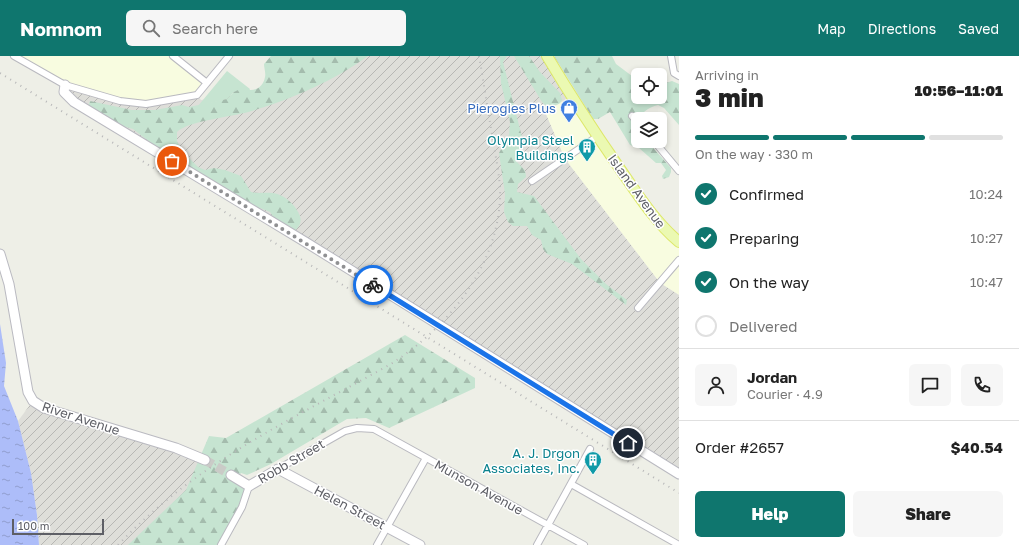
<!DOCTYPE html>
<html lang="en">
<head>
<meta charset="utf-8">
<style>
  :root { --surface:#fff; --page:#f6f6f6; --text:#222; --muted:#767676; --line:#e0e0e0; --accent:#0f766e }
  body { margin:0; font-family:"Golos Text",sans-serif; background:var(--page); color:var(--text); height:100vh; display:flex; flex-direction:column; font-size:15px; white-space:nowrap }
  * { box-sizing:border-box; margin:0 }
  p { font-size:13px; color:var(--muted) }
  .icon { flex:none; width:22px; height:22px; fill:none; stroke:currentColor; stroke-width:2; stroke-linecap:round; stroke-linejoin:round }
  .map { position:relative; flex:1; overflow:hidden }
  .side { display:flex; flex-direction:column; background:var(--surface); width:340px }
  .side>* { flex:none }
  .buttons { position:absolute; left:631px; top:12px; display:grid; gap:8px }
  .buttons a { display:grid; place-items:center; width:36px; height:36px; border-radius:6px; background:var(--surface); box-shadow:0 2px 6px #0003; font-size:20px }
  .scale { position:absolute; left:12px; bottom:10px; width:92px; box-sizing:border-box; padding-left:4px; border:2px solid #5e5f66; border-top:0; font-size:11px; line-height:14px; white-space:nowrap; color:#5e5f66; -webkit-text-stroke:3px #fff; paint-order:stroke }
  .pin { position:absolute; display:grid; place-items:center; width:34px; height:34px; color:#fff; margin:-17px; border:2px solid #fff; border-radius:50%; box-shadow:0 1px 4px #0007 }
  .courier { position:absolute; display:grid; place-items:center; width:40px; height:40px; margin:-20px; border:3px solid #1a73e8; border-radius:50%; background:#fff; color:#222; box-shadow:0 1px 5px #0007 }
  .head em { font-style:normal; font-weight:800 }
  .head div { display:flex; flex-direction:column-reverse }
  .head { display:flex; align-items:center; justify-content:space-between; height:68px; padding:0 16px }
  h1 { font-size:26px; font-weight:800; line-height:30px }
  .bar { display:grid; grid-template-columns:repeat(4,1fr); gap:6px 4px; align-content:center; height:48px; padding:0 16px }
  .bar i { height:5px; border-radius:3px; background:var(--line) }
  .bar .current { background:var(--accent) }
  .bar p { grid-column:span 4 }
  .line { display:flex; align-items:center; gap:10px; padding:0 16px; border-top:1px solid var(--line) }
  .line div { flex:1 }
  .round { display:grid; place-items:center; flex:none; width:42px; height:42px; border-radius:6px; background:var(--page) }
  ol { padding:0 16px; list-style:none }
  li { display:flex; align-items:center; gap:12px; height:44px }
  li p { margin-inline-start:auto }
  li .icon { padding:4px; border-radius:50%; background:var(--accent); color:#fff; stroke-width:4 }
  li:last-child { color:var(--muted) }
  li i { width:22px; height:22px; border:2px solid var(--line); border-radius:50% }
  .action { display:flex; gap:8px; margin-top:auto; padding:8px 16px }
  .action a { flex:1; height:46px; border-radius:6px; background:var(--accent); color:#fff; font-size:16px; font-weight:800; line-height:46px; text-align:center }
  .action a+a { background:var(--page); color:var(--text) }
  header { display:flex; align-items:center; gap:24px; box-sizing:border-box; height:56px; padding:0 20px; background:var(--accent); color:#fff }
  header strong { font-size:19px }
  nav { display:flex; gap:22px; margin-inline-start:auto; font-size:14px }
  .search { width:280px; height:36px; background:var(--page); display:flex; align-items:center; gap:10px; box-sizing:border-box; padding:0 14px; border-radius:6px; color:var(--muted); font-size:15px }
  main { display:flex; flex:1; min-height:0 }
  .map>svg:first-child { display:block }
  .commercial { fill:#f8fce0 }
  .industrial { fill:url(#industrial-furrows) }
  .grass { fill:#c6e4d1 }
  .forest { fill:url(#forest-firs) }
  .water { fill:url(#water-ripples) }
  .lines { fill:none; stroke-linecap:round; stroke-linejoin:round }
  .secondary-tunnel { stroke:#cacbc7; stroke-width:9; stroke-dasharray:9 4.5; stroke-linecap:butt }
  .street-casing { stroke:#b9b9bf; stroke-width:8 }
  .secondary-casing { stroke:#babac1; stroke-width:11 }
  .primary-casing { stroke:#dde768; stroke-width:12 }
  .street { stroke:#fff; stroke-width:6 }
  .secondary { stroke:#fff; stroke-width:9 }
  .primary { stroke:#ebf9b2; stroke-width:10 }
  .rail { stroke:#b7b7b8; stroke-width:2; stroke-dasharray:1 5; stroke-linecap:butt }
  .done { stroke:#909193; stroke-width:4; stroke-dasharray:0 7.2 }
  .route { stroke:#1a73e8; stroke-width:5 }
  .labels { text-anchor:middle; dominant-baseline:central; stroke-width:3; stroke-linejoin:round; paint-order:stroke }
  .shop-label { font-size:13px; fill:#366cbe; stroke:#fff; text-anchor:end }
  .culture-label { font-size:13px; fill:#0d838f; stroke:#fff; text-anchor:end }
  .street-label { font-size:13px; fill:#5e5f66; stroke:#fff }
</style>
</head>
<body>
<header>
<strong>Nomnom</strong>
<div class="search"><svg class="icon" aria-label="search" viewBox="0 0 24 24"><circle cx="10" cy="10" r="6"/><path d="M15 15l6 6"/></svg>Search here</div>
<nav><a>Map</a><a>Directions</a><a>Saved</a></nav>
</header>
<main>
<div class="map">
<svg width="679" height="489" viewBox="0 0 679 489">
  <defs>
    <pattern id="industrial-furrows" width="10" height="10" patternUnits="userSpaceOnUse"><rect width="10" height="10" fill="#deded9"/><path d="M-1 1l2-2M0 10L10 0M9 11l2-2" fill="none" stroke="#b7b7b4"/></pattern>
    <pattern id="forest-firs" width="22" height="20" patternUnits="userSpaceOnUse"><rect width="22" height="20" fill="#c6e4d1"/><path d="M5 1l3.5 6h-7zM16 11l3.5 6h-7z" fill="#a4bcad"/></pattern>
    <pattern id="water-ripples" width="26" height="14" patternUnits="userSpaceOnUse"><rect width="26" height="14" fill="#adbdf9"/><path d="M2 4q2-2 4 0t4 0M15 11q2-2 4 0t4 0" fill="none" stroke="#909dcd"/></pattern>
  </defs>
  <rect width="100%" height="100%" fill="#eeefe7"/>
  <path class="commercial" d="M 14,0 L 173,0 L 207,27 L 197,39 L 137,48 L 65,29 Z
    M 571,40 L 598,80 L 679,186 L 679,239 L 660,227 L 565,103 L 545,56 Z"/>
  <path class="industrial" d="M 293,0 L 547,0 L 571,40 L 545,56 L 565,103 L 660,227 L 679,239 L 679,418 L 74,46 L 65,29 L 128,47 L 197,39 L 201,44 L 297,30 Z
    M 33,345 L 205,404 L 221,489 L 39,489 L 37,459 L 31,417 L 18,365 Z"/>
  <path class="grass" d="M 227,15 L 250,33 L 249,35 L 234,36 L 227,43 L 198,50 Z"/>
  <path class="forest" d="M 271,0 L 368,0 C 335,24 294,42 255,54 C 236,61 189,64 177,76 L 177,85 L 182,95 L 198,111 L 205,114 L 214,112 L 225,114 L 241,120 L 251,136 C 259,138 265,136 272,137 C 284,138 296,149 300,160 C 302,167 299,171 294,176 L 276,165 L 270,156 L 260,152 L 249,152 L 180,110 L 133,73 L 122,70 L 87,53 L 90,45 L 132,54 L 155,54 L 182,49 L 189,51 L 227,43 L 234,36 L 242,32 C 252,37 263,33 265,21 C 266,17 264,12 264,8 Z
    M 500,0 L 507,0 L 503,6 L 524,89 L 520,92 L 516,105 C 521,111 526,112 526,121 L 518,128 L 517,136 L 534,140 L 581,203 L 606,228 L 627,244 L 626,249 L 572,208 L 547,198 L 543,193 L 541,184 L 532,179 L 527,170 L 513,170 L 508,166 L 504,156 L 505,138 L 499,97 L 509,79 L 510,66 L 501,27 Z
    M 514,0 L 529,0 L 540,16 L 560,37 L 562,44 L 559,48 L 547,51 L 542,46 Z
    M 554,0 L 612,0 L 616,8 L 632,20 L 638,41 L 660,41 L 660,29 L 672,25 L 679,28 L 679,69 L 664,52 L 658,49 C 648,51 640,58 635,67 L 638,74 L 638,85 L 647,85 L 671,112 L 671,116 L 669,121 L 663,123 L 662,120 L 666,114 L 661,107 L 656,107 L 639,92 L 630,89 L 610,56 L 598,63 L 593,63 Z
    M 405,279 L 475,322 L 475,332 L 389,372 L 366,362 L 347,363 L 271,408 L 247,419 L 241,417 L 235,426 L 248,434 L 221,489 L 128,489 L 186,434 L 209,380 L 226,382 Z"/>
  <path class="water" d="M 0,268 L 6,307 L 4,330 L 18,365 L 31,417 L 37,459 L 39,489 L 0,489 Z"/>
  <g class="lines">
    <path class="secondary-tunnel" d="M 205,404 L 231,419"/>
    <g class="street-casing">
      <path id="street" d="M 14,0 L 65,29 L 120,45 L 146,48 L 197,39 L 229,0
        M 173,0 L 207,27
        M 671,0 L 674,17 L 679,20
        M 632,60 L 638,67
        M 654,85 L 679,115
        M 532,125 L 598,80
        M 638,252 L 679,204
        M 278,413 L 345,375 L 357,372 L 374,373 L 584,489
        M 571,428 L 679,489
        M 221,489 L 242,451 L 249,430
        M 377,489 L 426,402
        M 537,489 L 590,393"/>
    </g>
    <g class="secondary-casing">
      <path id="secondary" d="M 65,29 L 64,36 L 74,46 L 307,187 L 679,418
        M 0,198 L 9,228 L 28,336 L 33,345 L 44,352 L 176,392 L 205,404
        M 231,419 L 249,430 L 278,413 L 420,489"/>
    </g>
    <g class="primary-casing">
      <path id="primary" d="M 547,0 C 569,37 593,74 618,110 C 636,136 654,165 679,186"/>
    </g>
    <use href="#street" class="street"/>
    <use href="#secondary" class="secondary"/>
    <use href="#primary" class="primary"/>
    <path class="rail" d="M 0,17 L 679,437
      M 118,489 C 198,405 293,363 391,308 C 447,272 496,213 500,144 C 501,124 496,104 493,84 C 488,56 484,28 479,0"/>
  </g>
  <g class="lines">
    <path class="done" d="M 172,105 L 373,229"/>
    <path class="route" d="M 373,229 L 628,387"/>
  </g>
  <defs>
    <g id="shop-pin" transform="scale(0.9)"><path d="M0 17L-7.5 6A9.5 9.5 0 1 1 7.5 6Z" fill="#3f7fe0" stroke="#fff"/><path d="M-5-2.5h2.3a2.7 3.5 0 0 1 5.4 0H5L5.5 6h-11ZM-1.5-2.5h3a1.5 2.3 0 0 0-3 0Z" fill="#fff"/></g>
    <g id="building-pin" transform="scale(0.9)"><path d="M0 17L-7.5 6A9.5 9.5 0 1 1 7.5 6Z" fill="#0f9aa8" stroke="#fff"/><path d="M-4-6H4V6H1V3H-1V6H-4ZM-2.5-4.3h1.7v1.8h-1.7ZM.8-4.3h1.7v1.8H.8ZM-2.5-1h1.7V.8h-1.7ZM.8-1h1.7V.8H.8Z" fill="#fff"/></g>
  </defs>
  <g fill-rule="evenodd">
    <use href="#shop-pin" x="569" y="52"/>
    <use href="#building-pin" x="587" y="91"/>
    <use href="#building-pin" x="593" y="404"/>
  </g>
  <g class="labels">
    <g class="shop-label">
      <text x="556" y="52">Pierogies Plus</text>
    </g>
    <g class="culture-label">
      <text x="574" y="84">Olympia Steel<tspan x="574" dy="15">Buildings</tspan></text>
      <text x="580" y="397">A. J. Drgon<tspan x="580" dy="15">Associates, Inc.</tspan></text>
    </g>
    <g class="street-label">
      <text transform="translate(637 135) rotate(54)">Island Avenue</text>
      <text transform="translate(81 362) rotate(18)">River Avenue</text>
      <text transform="translate(291 405) rotate(-30)">Robb Street</text>
      <text transform="translate(479 431) rotate(29)">Munson Avenue</text>
      <text transform="translate(350 451) rotate(28)">Helen Street</text>
    </g>
  </g>
</svg>
<div class="buttons">
<a><svg class="icon" aria-label="locate" viewBox="0 0 24 24"><circle cx="12" cy="12" r="6"/><path d="M12 2v4M12 18v4M2 12h4M18 12h4"/></svg></a>
<a><svg class="icon" aria-label="layers" viewBox="0 0 24 24"><path d="M12 4l9 5-9 5-9-5zM3 14l9 5 9-5"/></svg></a>
</div>
<div class="scale">100 m</div>
<div class="pin" style="left:172px;top:105px;background:#ea580c"><svg class="icon" aria-label="bag" viewBox="0 0 24 24"><path d="M5 8h14l-1 12H6zM9 8a3 3 0 0 1 6 0"/></svg></div>
<div class="pin" style="left:628px;top:387px;background:#1f2937"><svg class="icon" aria-label="home" viewBox="0 0 24 24"><path d="M3 11l9-7 9 7M6 9v11h12V9"/></svg></div>
<div class="courier" style="left:373px;top:229px"><svg class="icon" aria-label="bike" viewBox="0 0 24 24"><circle cx="6" cy="16" r="4"/><circle cx="18" cy="16" r="4"/><path d="M6 16l4-8h5l3 8M10 8l3 8H6M13 5h3"/></svg></div>
</div>
<section class="side">
<div class="head"><div><h1>3 min</h1><p>Arriving in</p></div><em>10:56–11:01</em></div>
<div class="bar"><i class="current"></i><i class="current"></i><i class="current"></i><i></i><p>On the way · 330 m</p></div>
<ol>
<li><svg class="icon" aria-label="check" viewBox="0 0 24 24"><path d="M5 12l5 5 9-10"/></svg>Confirmed<p>10:24</p></li>
<li><svg class="icon" aria-label="check" viewBox="0 0 24 24"><path d="M5 12l5 5 9-10"/></svg>Preparing<p>10:27</p></li>
<li><svg class="icon" aria-label="check" viewBox="0 0 24 24"><path d="M5 12l5 5 9-10"/></svg>On the way<p>10:47</p></li>
<li><i></i>Delivered</li>
</ol>
<div class="line" style="height:72px"><a class="round"><svg class="icon" aria-label="person" viewBox="0 0 24 24"><circle cx="12" cy="8" r="4"/><path d="M4 21q1-7 8-7t8 7"/></svg></a><div><b>Jordan</b><p>Courier · 4.9</p></div><a class="round"><svg class="icon" aria-label="chat" viewBox="0 0 24 24"><path d="M4 5h16v11H9l-5 4z"/></svg></a><a class="round"><svg class="icon" aria-label="phone" viewBox="0 0 24 24"><path d="M5 4h4l2 5-3 2q2 4 5 5l2-3 5 2v4C11 20 4 13 5 4z"/></svg></a></div>
<div class="line" style="height:52px"><div>Order #2657</div><b>$40.54</b></div>
<div class="action"><a>Help</a><a>Share</a></div>
</section>
</main>
</body>
</html>
